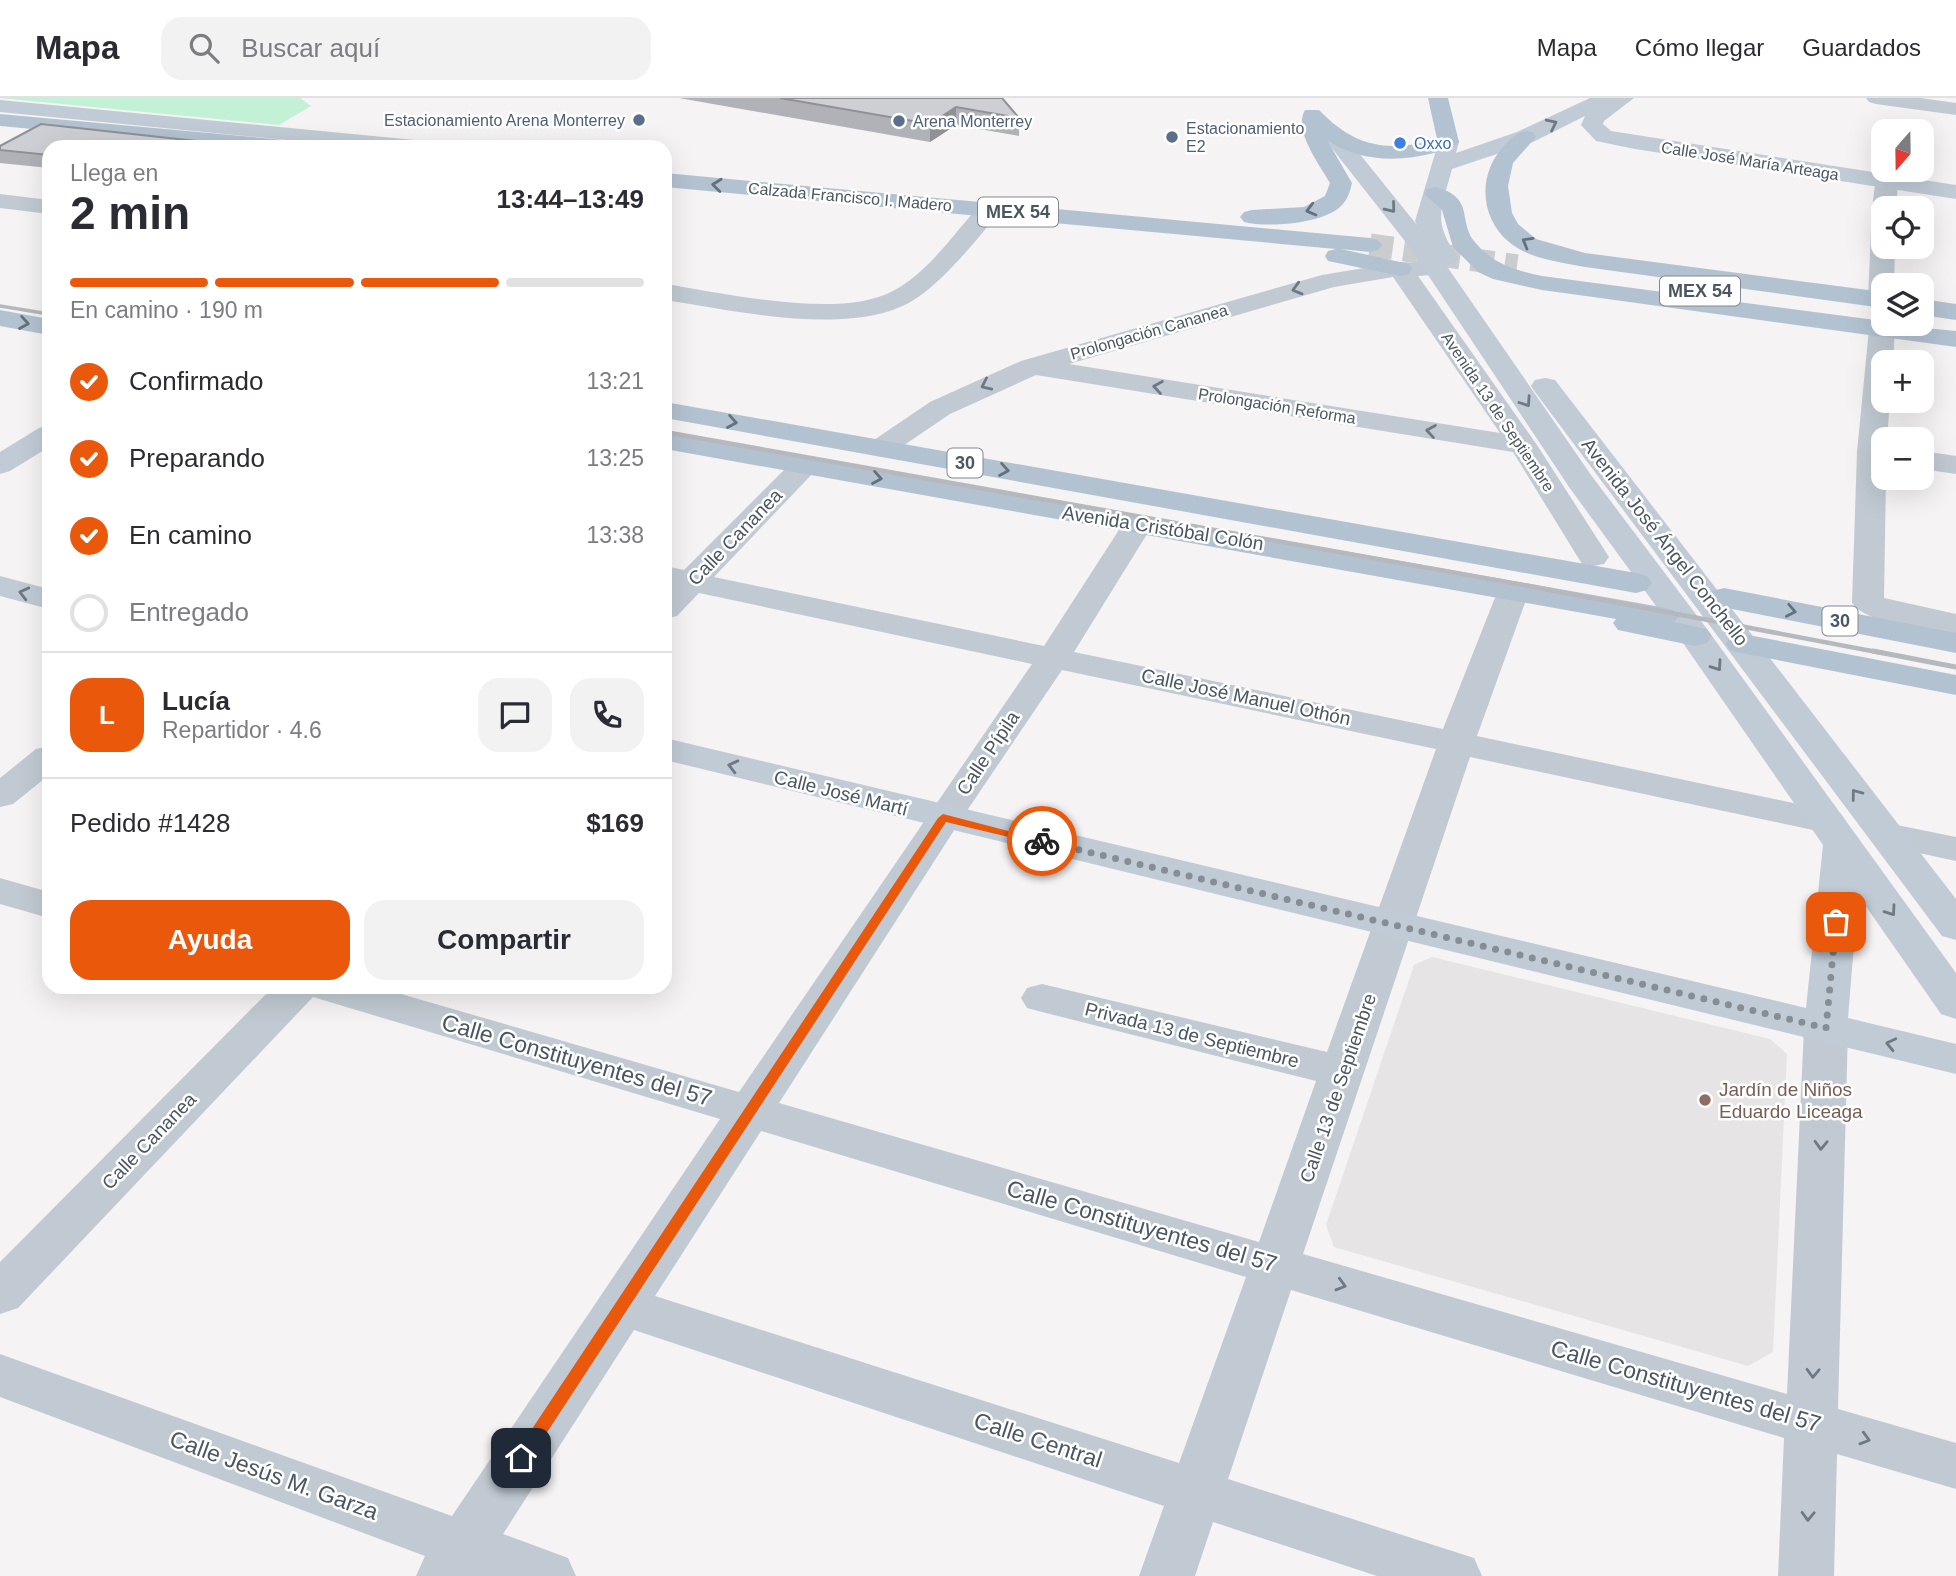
<!DOCTYPE html>
<html lang="es">
<head>
<meta charset="utf-8">
<style>
  :root { --surface:#fff; --page:#f2f2f3; --text:#2b2b33; --muted:#7c7c81; --line:#e1e1e2; --accent:#ea580c }
  body { margin:0; font-family:Helvetica,sans-serif; background:var(--page); color:var(--text); height:100vh; display:flex; flex-direction:column; font-size:26px; white-space:nowrap }
  * { box-sizing:border-box; margin:0 }
  p { font-size:23px; color:var(--muted) }
  .icon { flex:none; width:38px; height:38px; fill:none; stroke:currentColor; stroke-width:2; stroke-linecap:round; stroke-linejoin:round }
  .map { position:relative; flex:1; overflow:hidden }
  .details { position:absolute; left:42px; top:42px; width:630px; height:854px; display:flex; flex-direction:column; background:var(--surface); border-radius:21px; box-shadow:0 7px 28px #0002 }
  .details>* { flex:none }
  .needle { width:46px; rotate:200deg }
  .fabs { position:absolute; left:1871px; top:21px; display:grid; gap:14px }
  .fabs a { display:grid; place-items:center; width:63px; height:63px; border-radius:14px; background:var(--surface); box-shadow:0 7px 28px #0002; font-size:35px }
  .pin { position:absolute; display:grid; place-items:center; width:60px; height:60px; color:#fff; margin:-30px; border-radius:14px; box-shadow:0 4px 10px #0006 }
  .courier { position:absolute; display:grid; place-items:center; width:70px; height:70px; margin:-35px; border:5px solid #ea580c; border-radius:50%; background:#fff; color:#222; box-shadow:0 2px 9px #0007 }
  .head em { font-style:normal; font-weight:700 }
  .head div { display:flex; flex-direction:column-reverse }
  .head { display:flex; align-items:center; justify-content:space-between; height:119px; padding:0 28px }
  h1 { font-size:46px; font-weight:700; line-height:52px }
  .bar { display:grid; grid-template-columns:repeat(4,1fr); gap:10px 7px; align-content:center; height:84px; padding:0 28px }
  .bar i { height:9px; border-radius:5px; background:var(--line) }
  .bar .on { background:var(--accent) }
  .bar p { grid-column:span 4 }
  .line { display:flex; align-items:center; gap:18px; padding:0 28px; border-top:2px solid var(--line) }
  .line div { flex:1 }
  .round { display:grid; place-items:center; flex:none; width:74px; height:74px; border-radius:21px; background:var(--page) }
  ol { padding:0 28px; list-style:none }
  li { display:flex; align-items:center; gap:21px; height:77px }
  li p { margin-inline-start:auto }
  li .icon { padding:7px; border-radius:50%; background:var(--accent); color:#fff; stroke-width:4 }
  li:last-child { color:var(--muted) }
  li i { width:38px; height:38px; border:4px solid var(--line); border-radius:50% }
  .button { display:flex; gap:14px; margin-top:auto; padding:14px 28px }
  .button a { flex:1; height:80px; border-radius:21px; background:var(--accent); color:#fff; font-size:28px; font-weight:700; line-height:80px; text-align:center }
  .button a+a { background:var(--page); color:var(--text) }
  header { display:flex; align-items:center; gap:42px; box-sizing:border-box; height:98px; padding:0 35px; background:var(--surface); border-bottom:2px solid var(--line) }
  header strong { font-size:33px }
  nav { display:flex; gap:38px; margin-inline-start:auto; font-size:24px }
  .search { width:490px; height:63px; background:var(--page); display:flex; align-items:center; gap:18px; box-sizing:border-box; padding:0 24px; border-radius:21px; color:var(--muted); font-size:26px }
  .map>svg:first-child { display:block }
  .education { fill:#e6e4e5 }
  .green { fill:#c3f1d5 }
  .lines { fill:none; stroke-linecap:round; stroke-linejoin:round }
  .primary-tunnel { stroke:#caccce; stroke-width:23; stroke-dasharray:23 11; stroke-linecap:butt }
  .street { fill:#c1cad2; fill-rule:evenodd }
  .secondary { fill:#c1cbd6; fill-rule:evenodd }
  .primary { fill:#b3c2d1; fill-rule:evenodd }
  .rail-far2 { stroke:#b5b8bd; stroke-width:3.5 }
  .rail-far1 { stroke:#b5b8bd; stroke-width:4.5 }
  .rail { stroke:#b5b8bd; stroke-width:5 }
  .wall { fill:#b0b2b7 }
  .shaded-wall { fill:#909195 }
  .building { fill:#cdcfd5; stroke:#909195; stroke-width:2 }
  .oneway { stroke:#6e7984 }
  .oneway2 { stroke:#64717d }
  .oneway3 { stroke:#6e7983 }
  .route { fill:#ea580c }
  .done { stroke:#868d94; stroke-width:7; stroke-dasharray:0 12.6 }
  .service-dot { fill:#5c6f8a; stroke:#fff; stroke-width:2.5 }
  .shop-dot { fill:#3f7fe0; stroke:#fff; stroke-width:2.5 }
  .education-dot { fill:#8d6e63; stroke:#fff; stroke-width:2.5 }
  .labels { text-anchor:middle; dominant-baseline:central; stroke-width:5; stroke-linejoin:round; paint-order:stroke }
  .far-service-label { font-size:16px; fill:#4e5e75; stroke:#fff; text-anchor:start }
  .far-shop-label { font-size:16px; fill:#366cbe; stroke:#fff; text-anchor:start }
  .far-street-label { font-size:16px; fill:#4a5661; stroke:#fff }
  .shield { fill:#fff; stroke:#808990; stroke-width:2 }
  .shield-label { font-size:18px; font-weight:bold; fill:#4a5661 }
  .street-label { font-size:19px; fill:#4a5661; stroke:#fff }
  .education-label { font-size:19px; fill:#785e54; stroke:#fff; text-anchor:start }
  .near-street-label { font-size:23px; fill:#4a5661; stroke:#fff }
</style>
</head>
<body>
<header>
<strong>Mapa</strong>
<div class="search"><svg class="icon" aria-label="search" viewBox="0 0 24 24"><circle cx="10" cy="10" r="6"/><path d="M15 15l6 6"/></svg>Buscar aquí</div>
<nav><a>Mapa</a><a>Cómo llegar</a><a>Guardados</a></nav>
</header>
<div class="map">
<svg width="1956" height="1478" viewBox="0 0 1956 1478">
  <rect width="100%" height="100%" fill="#f5f3f3"/>
  <path class="education" d="M 1432,859 L 1770,941 L 1787,956 L 1773,1254 L 1748,1268 L 1334,1149 L 1326,1127 L 1414,867 Z"/>
  <path class="green" d="M 0,0 L 300,0 L 311,8 L 279,27 Z"/>
  <g class="lines">
    <path class="primary-tunnel" d="M 1370,147 L 1517,168"/>
    <path class="street" d="M 1866,0 L 1921,0 L 1956,5 L 1956,17 L 1876,6 L 1869,4 Z
      M 1880,67 L 1883,67 L 1883,72 L 1899,72 L 1896,110 L 1883,110 L 1883,117 L 1876,115 L 1872,110 L 1877,72 Z
      M 0,96 L 49,102 L 49,116 L 0,110 Z
      M 989,104 L 997,106 L 1001,111 C 982,137 940,187 912,203 C 850,240 733,212 665,202 L 665,186 C 724,195 840,222 893,193 C 929,174 954,135 981,106 Z
      M 1883,125 L 1883,149 L 1895,149 L 1894,187 L 1883,187 L 1881,210 L 1872,207 L 1868,202 L 1871,132 L 1875,127 Z
      M 1400,164 L 1445,166 L 1448,171 L 1445,176 L 1418,178 L 1537,347 L 1609,459 L 1604,466 L 1593,468 L 1582,466 L 1513,354 L 1036,277 L 950,316 L 891,356 L 881,359 L 871,356 L 867,350 L 871,344 L 930,304 L 1021,263 L 1322,177 ZM 1393,179 L 1500,335 L 1069,266 L 1334,189 Z
      M 1883,223 L 1883,226 L 1891,226 L 1895,231 L 1893,264 L 1883,264 L 1883,303 L 1890,303 L 1887,341 L 1883,341 L 1883,380 L 1886,380 L 1884,500 L 1956,516 L 1956,536 C 1930,531 1867,527 1852,505 L 1857,354 L 1869,231 L 1873,225 Z
      M 1922,353 L 1956,358 L 1956,376 L 1922,371 Z
      M 805,358 L 815,361 L 820,367 L 815,373 L 714,479 L 1044,548 L 1126,421 L 1137,419 L 1148,421 L 1152,428 L 1074,554 L 1443,631 L 1494,502 L 1498,495 L 1510,492 L 1522,495 L 1526,502 L 1477,638 L 1840,715 L 1846,723 L 1840,731 L 1827,735 L 1470,659 L 1303,1156 L 1787,1296 L 1804,930 L 1811,919 L 1826,915 L 1841,919 L 1848,930 L 1838,1311 L 1956,1345 L 1956,1391 L 1837,1356 L 1834,1478 L 1778,1478 L 1784,1340 L 1291,1192 L 1228,1381 L 1474,1460 L 1482,1478 L 1377,1478 L 1213,1424 L 1195,1478 L 1139,1478 L 1164,1408 L 634,1232 L 503,1436 L 568,1460 L 576,1478 L 416,1478 L 425,1458 L 0,1299 L 0,1256 L 452,1418 L 720,1021 L 313,899 L 18,1210 L 0,1216 L 0,1164 L 273,889 L 377,889 L 739,994 L 1032,566 L 699,495 L 677,518 L 665,521 L 665,492 L 669,488 L 665,488 L 665,468 L 684,472 L 795,361 ZM 1062,572 L 1436,651 L 1327,954 L 1042,886 L 1027,890 L 1021,900 L 1027,910 L 1042,914 L 1316,983 L 1259,1144 L 779,1005 L 962,720 ZM 761,1033 L 1246,1179 L 1179,1365 L 655,1198 Z
      M 49,648 L 49,677 L 13,706 L 0,709 L 0,680 L 36,651 Z
      M 1887,725 L 1956,739 L 1956,763 L 1873,745 L 1868,737 L 1873,729 Z
      M 0,780 L 49,794 L 49,820 L 0,806 Z"/>
    <path class="secondary" d="M 1590,0 L 1634,0 L 1604,23 L 1603,26 L 1611,33 L 1956,87 L 1956,101 L 1635,51 L 1596,43 L 1581,27 L 1585,18 L 1533,44 L 1452,71 C 1441,113 1432,122 1458,160 L 1455,165 L 1446,167 L 1591,377 L 1707,531 L 1956,875 L 1956,921 L 1941,916 L 1858,797 L 1848,920 L 1956,946 L 1956,976 L 665,662 L 665,640 L 1806,910 L 1823,747 L 1683,545 L 1569,389 L 1408,147 L 1323,39 L 1326,34 L 1342,34 L 1417,127 L 1415,123 L 1440,39 L 1456,39 L 1459,44 L 1456,55 L 1517,34 Z
      M 0,2 L 425,43 L 433,44 L 436,49 L 358,49 L 0,14 Z
      M 1545,280 L 1555,282 L 1956,801 L 1956,842 L 1942,838 L 1535,294 L 1531,288 L 1535,282 Z
      M 49,327 L 49,349 L 10,373 L 0,376 L 0,354 L 39,330 Z
      M 0,478 L 49,491 L 49,511 L 0,498 Z"/>
    <path class="primary" d="M 1428,0 L 1448,0 L 1459,44 C 1454,51 1443,52 1434,55 C 1399,64 1358,64 1327,42 L 1352,85 C 1350,94 1347,103 1340,109 C 1321,126 1267,130 1244,124 L 1240,119 L 1244,114 L 1252,112 L 1304,109 L 1325,98 L 1330,85 C 1319,66 1293,32 1305,12 L 1319,12 C 1355,49 1387,55 1437,41 Z
      M 0,16 L 296,43 L 304,44 L 307,49 L 226,49 L 0,28 Z
      M 1525,33 L 1533,34 L 1536,39 L 1513,65 L 1508,88 L 1512,115 L 1518,126 L 1536,141 L 1585,155 L 1883,194 L 1883,210 L 1585,169 C 1560,164 1529,161 1509,144 C 1479,119 1478,75 1504,48 C 1510,41 1516,35 1525,33 Z
      M 665,75 L 1370,140 L 1378,142 L 1382,147 L 1378,152 L 1370,154 L 1341,151 L 1409,166 L 1412,171 L 1409,176 L 1400,178 L 1328,163 L 1325,158 L 1328,153 L 1336,151 L 665,89 Z
      M 1435,89 C 1475,99 1458,122 1474,143 C 1492,166 1515,172 1542,178 L 1883,223 L 1883,226 L 1956,233 L 1956,249 L 1542,192 L 1493,181 L 1478,174 L 1453,149 L 1442,112 L 1424,96 L 1427,91 Z
      M 1922,201 L 1956,206 L 1956,222 L 1922,217 Z
      M 0,212 L 49,221 L 49,237 L 0,228 Z
      M 665,304 L 1636,475 L 1647,478 L 1652,485 L 1647,492 L 1636,495 L 665,320 Z
      M 665,333 L 1661,509 L 1673,512 L 1678,519 L 1674,524 L 1707,531 L 1712,538 L 1707,545 L 1695,548 L 1618,532 L 1613,525 L 1616,521 L 665,351 Z
      M 1724,490 L 1956,535 L 1956,555 L 1712,507 L 1708,500 L 1712,493 Z
      M 1743,536 L 1956,577 L 1956,597 L 1731,553 L 1726,546 L 1731,539 Z"/>
    <path class="rail-far2" d="M 0,208 L 49,216"/>
    <path class="rail-far1" d="M 665,334 L 1518,486 L 1882,555"/>
    <path class="rail" d="M 1873,553 L 1956,569"/>
  </g>
  <path class="wall" d="M 679,0 L 1002,0 L 1019,20 L 1019,38 L 956,27 L 930,44 Z
    M 0,48 L 49,49 L 49,70 L 0,65 Z"/>
  <path class="shaded-wall" d="M 956,9 L 956,27 L 930,44 L 930,26 Z"/>
  <path class="building" d="M 780,0 L 1002,0 L 1019,20 L 956,9 L 930,26 Z
    M 41,26 L 251,49 L 49,49 L 49,57 L 0,52 L 0,48 Z"/>
  <defs><path id="oneway-chevron" d="M-2-3.5L2.5 0L-2 3.5" fill="none" stroke-width="1.6" stroke-linecap="round" stroke-linejoin="round" transform="scale(1.75)"/></defs>
  <g class="oneway">
    <use href="#oneway-chevron" transform="translate(1552 26) rotate(-26)"/>
    <use href="#oneway-chevron" transform="translate(1391 110) rotate(51)"/>
    <use href="#oneway-chevron" transform="translate(1526 304) rotate(56)"/>
    <use href="#oneway-chevron" transform="translate(24 495) rotate(-166)"/>
    <use href="#oneway-chevron" transform="translate(1717 568) rotate(55)"/>
    <use href="#oneway-chevron" transform="translate(733 668) rotate(-166)"/>
    <use href="#oneway-chevron" transform="translate(1856 696) rotate(-127)"/>
    <use href="#oneway-chevron" transform="translate(1891 813) rotate(55)"/>
    <use href="#oneway-chevron" transform="translate(1891 946) rotate(-167)"/>
  </g>
  <g class="oneway2">
    <use href="#oneway-chevron" transform="translate(717 87) rotate(-174)"/>
    <use href="#oneway-chevron" transform="translate(1311 112) rotate(165)"/>
    <use href="#oneway-chevron" transform="translate(1527 144) rotate(-150)"/>
    <use href="#oneway-chevron" transform="translate(24 225) rotate(10)"/>
    <use href="#oneway-chevron" transform="translate(732 324) rotate(10)"/>
    <use href="#oneway-chevron" transform="translate(1004 372) rotate(10)"/>
    <use href="#oneway-chevron" transform="translate(877 380) rotate(10)"/>
    <use href="#oneway-chevron" transform="translate(1791 513) rotate(11)"/>
  </g>
  <g class="oneway3">
    <use href="#oneway-chevron" transform="translate(1297 191) rotate(164)"/>
    <use href="#oneway-chevron" transform="translate(986 287) rotate(155)"/>
    <use href="#oneway-chevron" transform="translate(1158 289) rotate(-171)"/>
    <use href="#oneway-chevron" transform="translate(1431 333) rotate(-171)"/>
    <use href="#oneway-chevron" transform="translate(1821 1047) rotate(92)"/>
    <use href="#oneway-chevron" transform="translate(1341 1187) rotate(16)"/>
    <use href="#oneway-chevron" transform="translate(1813 1275) rotate(92)"/>
    <use href="#oneway-chevron" transform="translate(1865 1341) rotate(16)"/>
    <use href="#oneway-chevron" transform="translate(1808 1418) rotate(92)"/>
  </g>
  <path class="route" d="M 943,716 L 1047,743 L 1042,747 L 946,724 L 527,1365 L 516,1365 L 513,1360 L 516,1355 L 938,720 Z"/>
  <g class="lines">
    <path class="done" d="M 1042,743 L 1826,930 L 1836,824"/>
  </g>
  <g class="service-dot">
    <circle cx="639" cy="22" r="7"/>
    <circle cx="899" cy="23" r="7"/>
    <circle cx="1172" cy="39" r="7"/>
  </g>
  <circle class="shop-dot" cx="1400" cy="45" r="7"/>
  <circle class="education-dot" cx="1705" cy="1002" r="7"/>
  <g class="labels">
    <g class="far-service-label">
      <text x="625" y="22" text-anchor="end">Estacionamiento Arena Monterrey</text>
      <text x="913" y="23">Arena Monterrey</text>
      <text x="1186" y="30">Estacionamiento<tspan x="1186" dy="18">E2</tspan></text>
    </g>
    <g class="far-shop-label">
      <text x="1414" y="45">Oxxo</text>
    </g>
    <g class="far-street-label">
      <text transform="translate(1750 63) rotate(9)">Calle José María Arteaga</text>
      <text transform="translate(850 99) rotate(5)">Calzada Francisco I. Madero</text>
      <text transform="translate(1149 234) rotate(-16)">Prolongación Cananea</text>
      <text transform="translate(1277 308) rotate(9)">Prolongación Reforma</text>
      <text transform="translate(1498 314) rotate(56)">Avenida 13 de Septiembre</text>
    </g>
    <g class="shield">
      <rect x="978" y="99.5" width="80" height="29" rx="5"/>
      <rect x="1660" y="178.5" width="80" height="29" rx="5"/>
      <rect x="947.5" y="350.5" width="35" height="29" rx="5"/>
      <rect x="1822.5" y="508.5" width="35" height="29" rx="5"/>
    </g>
    <g class="shield-label">
      <text x="1018" y="114">MEX 54</text>
      <text x="1700" y="193">MEX 54</text>
      <text x="965" y="365">30</text>
      <text x="1840" y="523">30</text>
    </g>
    <g class="street-label">
      <text transform="translate(1163 430) rotate(9)">Avenida Cristóbal Colón</text>
      <text transform="translate(735 439) rotate(-46)">Calle Cananea</text>
      <text transform="translate(1665 444) rotate(52)">Avenida José Ángel Conchello</text>
      <text transform="translate(1246 599) rotate(12)">Calle José Manuel Othón</text>
      <text transform="translate(988 655) rotate(-56)">Calle Pípila</text>
      <text transform="translate(841 695) rotate(14)">Calle José Martí</text>
      <text transform="translate(1192 937) rotate(14)">Privada 13 de Septiembre</text>
      <text transform="translate(1338 990) rotate(-71)">Calle 13 de Septiembre</text>
      <text transform="translate(149 1043) rotate(-46)">Calle Cananea</text>
    </g>
    <g class="education-label">
      <text x="1719" y="991">Jardín de Niños<tspan x="1719" dy="22">Eduardo Liceaga</tspan></text>
    </g>
    <g class="near-street-label">
      <text transform="translate(577 962) rotate(16)">Calle Constituyentes del 57</text>
      <text transform="translate(1142 1128) rotate(16)">Calle Constituyentes del 57</text>
      <text transform="translate(1686 1288) rotate(16)">Calle Constituyentes del 57</text>
      <text transform="translate(1038 1342) rotate(18)">Calle Central</text>
      <text transform="translate(274 1377) rotate(20)">Calle Jesús M. Garza</text>
    </g>
  </g>
</svg>
<div class="fabs">
<a><svg class="needle" viewBox="-14 -14 28 28"><path d="M0-13l5 13h-10z" fill="#e53935"/><path d="M0 13l5-13h-10z" fill="#7c7c81"/></svg></a>
<a><svg class="icon" aria-label="locate" viewBox="0 0 24 24"><circle cx="12" cy="12" r="6"/><path d="M12 2v4M12 18v4M2 12h4M18 12h4"/></svg></a>
<a><svg class="icon" aria-label="layers" viewBox="0 0 24 24"><path d="M12 4l9 5-9 5-9-5zM3 14l9 5 9-5"/></svg></a>
<a>+</a>
<a>−</a>
</div>
<div class="pin" style="left:1836px;top:824px;background:#ea580c"><svg class="icon" aria-label="bag" viewBox="0 0 24 24"><path d="M5 8h14l-1 12H6zM9 8a3 3 0 0 1 6 0"/></svg></div>
<div class="pin" style="left:521px;top:1360px;background:#1f2937"><svg class="icon" aria-label="home" viewBox="0 0 24 24"><path d="M3 11l9-7 9 7M6 9v11h12V9"/></svg></div>
<div class="courier" style="left:1042px;top:743px"><svg class="icon" aria-label="bike" viewBox="0 0 24 24"><circle cx="6" cy="16" r="4"/><circle cx="18" cy="16" r="4"/><path d="M6 16l4-8h5l3 8M10 8l3 8H6M13 5h3"/></svg></div>
<section class="details">
<div class="head"><div><h1>2 min</h1><p>Llega en</p></div><em>13:44–13:49</em></div>
<div class="bar"><i class="on"></i><i class="on"></i><i class="on"></i><i></i><p>En camino · 190 m</p></div>
<ol>
<li><svg class="icon" aria-label="check" viewBox="0 0 24 24"><path d="M5 12l5 5 9-10"/></svg>Confirmado<p>13:21</p></li>
<li><svg class="icon" aria-label="check" viewBox="0 0 24 24"><path d="M5 12l5 5 9-10"/></svg>Preparando<p>13:25</p></li>
<li><svg class="icon" aria-label="check" viewBox="0 0 24 24"><path d="M5 12l5 5 9-10"/></svg>En camino<p>13:38</p></li>
<li><i></i>Entregado</li>
</ol>
<div class="line" style="height:126px"><b class="round" style="background:var(--accent);color:#fff">L</b><div><b>Lucía</b><p>Repartidor · 4.6</p></div><a class="round"><svg class="icon" aria-label="chat" viewBox="0 0 24 24"><path d="M4 5h16v11H9l-5 4z"/></svg></a><a class="round"><svg class="icon" aria-label="phone" viewBox="0 0 24 24"><path d="M5 4h4l2 5-3 2q2 4 5 5l2-3 5 2v4C11 20 4 13 5 4z"/></svg></a></div>
<div class="line" style="height:91px"><div>Pedido #1428</div><b>$169</b></div>
<div class="button"><a>Ayuda</a><a>Compartir</a></div>
</section>
</div>
</body>
</html>
